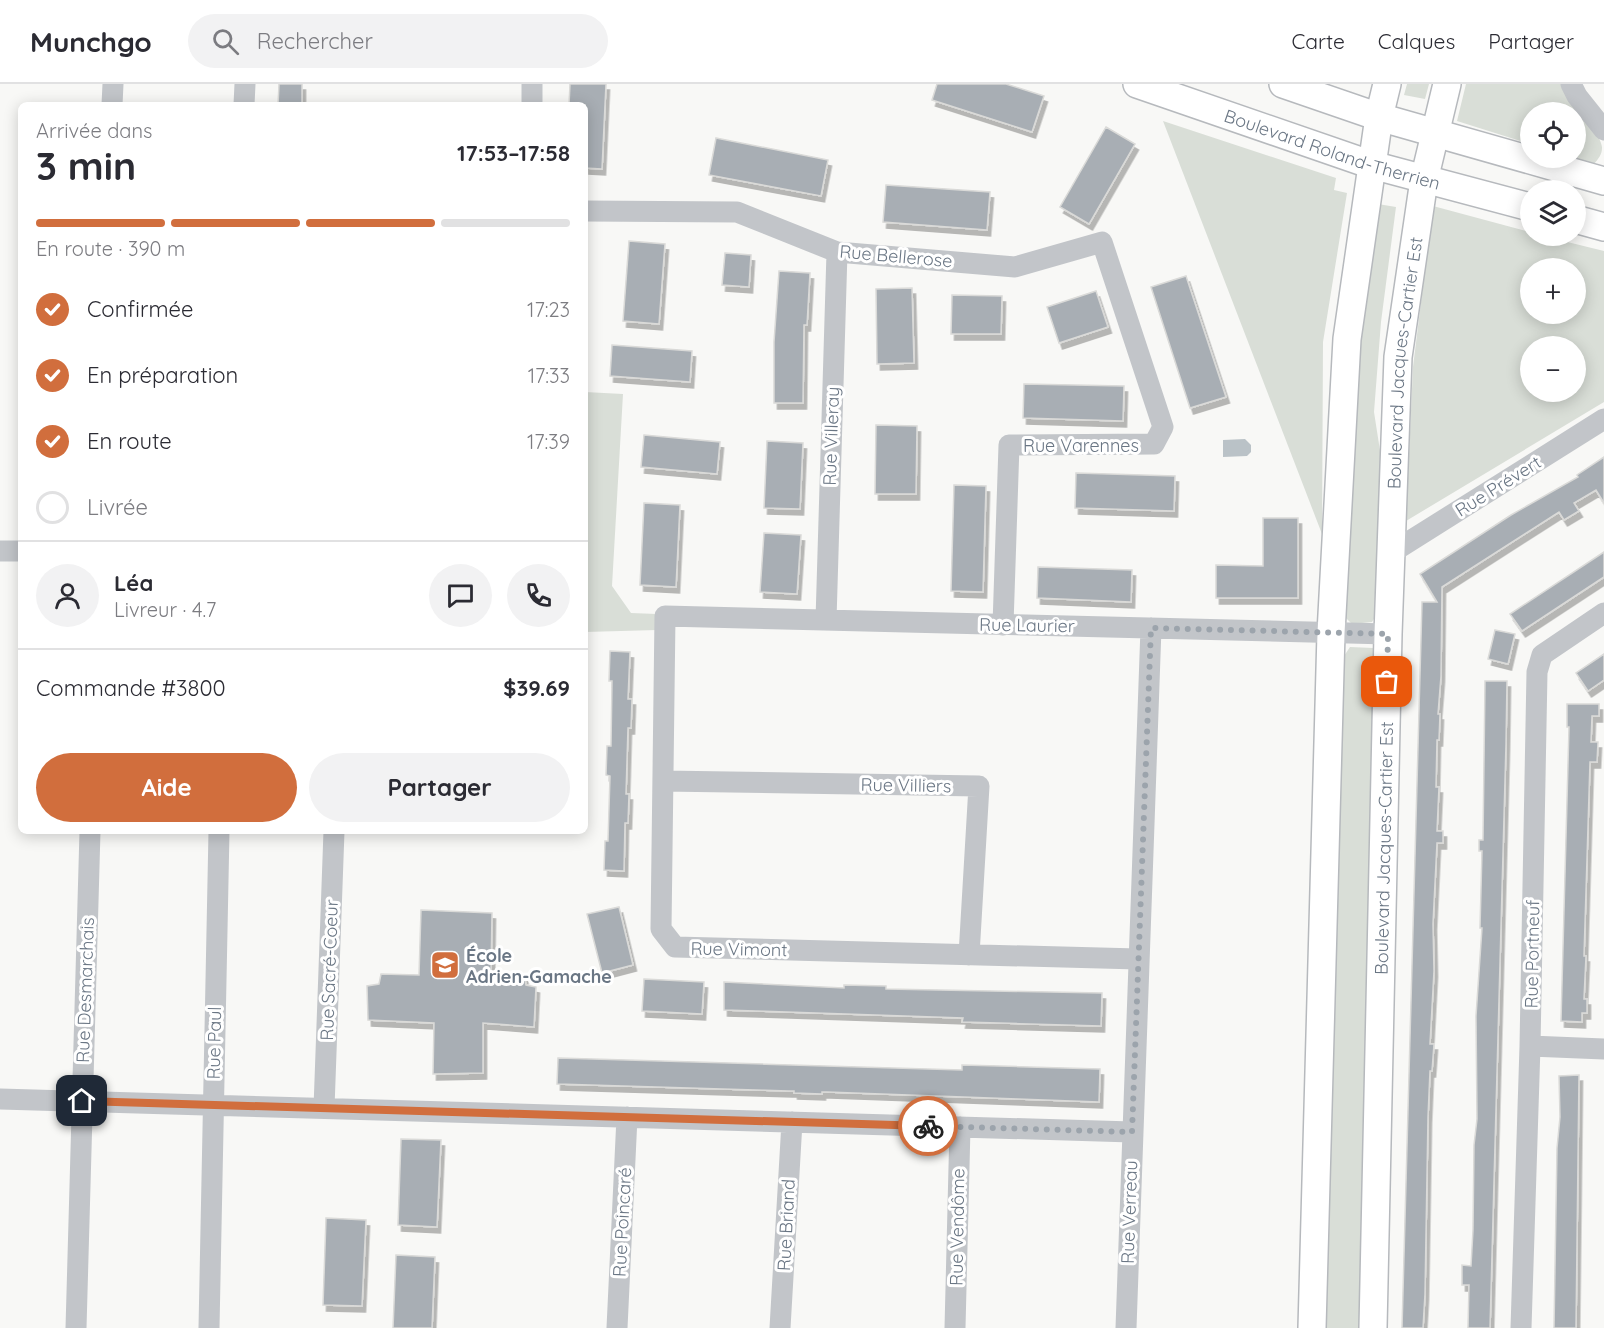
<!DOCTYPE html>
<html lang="fr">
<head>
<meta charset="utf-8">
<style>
  :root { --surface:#fff; --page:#f2f2f3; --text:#2b2b33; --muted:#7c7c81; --line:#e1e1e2; --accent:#d16e3d }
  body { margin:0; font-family:Quicksand,sans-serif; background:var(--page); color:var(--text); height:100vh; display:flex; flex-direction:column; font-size:22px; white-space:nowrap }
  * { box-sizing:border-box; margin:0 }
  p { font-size:20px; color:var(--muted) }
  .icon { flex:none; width:33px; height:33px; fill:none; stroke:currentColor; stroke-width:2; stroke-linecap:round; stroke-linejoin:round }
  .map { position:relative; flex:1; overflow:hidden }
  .side { position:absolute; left:18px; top:18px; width:570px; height:732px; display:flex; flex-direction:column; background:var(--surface); border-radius:9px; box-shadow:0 3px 15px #0003 }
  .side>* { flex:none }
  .fabs { position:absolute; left:1520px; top:18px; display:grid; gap:12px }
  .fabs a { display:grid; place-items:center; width:66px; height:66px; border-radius:50%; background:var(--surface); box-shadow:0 3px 15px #0003; font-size:30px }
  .pin { position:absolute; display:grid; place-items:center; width:51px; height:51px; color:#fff; margin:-26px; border-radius:12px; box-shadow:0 3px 9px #0006 }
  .courier { position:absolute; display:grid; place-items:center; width:60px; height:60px; margin:-30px; border:4px solid #d16e3d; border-radius:50%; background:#fff; color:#222; box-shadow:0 2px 8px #0007 }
  .head em { font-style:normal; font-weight:800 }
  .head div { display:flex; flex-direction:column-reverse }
  .head { display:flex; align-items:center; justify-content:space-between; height:102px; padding:0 18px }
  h1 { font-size:39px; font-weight:800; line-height:45px }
  .bar { display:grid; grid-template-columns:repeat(4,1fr); gap:9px 6px; align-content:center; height:72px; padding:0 18px }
  .bar i { height:8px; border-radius:4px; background:var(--line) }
  .bar .selected { background:var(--accent) }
  .bar p { grid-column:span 4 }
  .line { display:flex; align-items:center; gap:15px; padding:0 18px; border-top:2px solid var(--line) }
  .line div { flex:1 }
  .round { display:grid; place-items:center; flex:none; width:63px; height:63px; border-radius:32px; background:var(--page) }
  ol { padding:0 18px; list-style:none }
  li { display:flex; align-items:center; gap:18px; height:66px }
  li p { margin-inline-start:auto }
  li .icon { padding:6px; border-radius:50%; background:var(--accent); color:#fff; stroke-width:4 }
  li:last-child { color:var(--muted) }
  li i { width:33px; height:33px; border:3px solid var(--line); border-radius:50% }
  .primary-button { display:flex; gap:12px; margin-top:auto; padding:12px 18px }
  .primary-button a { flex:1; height:69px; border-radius:36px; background:var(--accent); color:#fff; font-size:24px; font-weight:800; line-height:69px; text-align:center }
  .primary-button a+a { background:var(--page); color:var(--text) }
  header { display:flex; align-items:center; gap:36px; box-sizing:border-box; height:84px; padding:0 30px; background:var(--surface); border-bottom:2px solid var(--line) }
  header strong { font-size:28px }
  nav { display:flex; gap:33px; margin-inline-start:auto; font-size:21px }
  .search { width:420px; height:54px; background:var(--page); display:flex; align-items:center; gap:15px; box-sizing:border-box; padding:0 21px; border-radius:33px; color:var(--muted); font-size:22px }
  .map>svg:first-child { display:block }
  .green { fill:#d9ded7; fill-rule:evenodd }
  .water { fill:#bac2c7 }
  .building { fill:#a8aeb4; stroke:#dadad8; stroke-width:1.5; filter:url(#shadow) }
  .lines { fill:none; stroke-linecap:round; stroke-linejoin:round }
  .major-casing { stroke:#b6b9bd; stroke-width:30 }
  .minor { stroke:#c2c5c9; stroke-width:21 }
  .major { stroke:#fff; stroke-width:27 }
  .done { stroke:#9ca4ac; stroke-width:6; stroke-dasharray:0 10.8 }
  .route { stroke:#d16e3d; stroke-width:8 }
  .labels { text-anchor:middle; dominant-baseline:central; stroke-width:6; stroke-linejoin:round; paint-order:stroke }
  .street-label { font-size:18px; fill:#6a7684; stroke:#fff }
  .poi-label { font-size:18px; font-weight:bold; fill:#6a7684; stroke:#fff; text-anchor:start }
</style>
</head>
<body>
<header>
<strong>Munchgo</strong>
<div class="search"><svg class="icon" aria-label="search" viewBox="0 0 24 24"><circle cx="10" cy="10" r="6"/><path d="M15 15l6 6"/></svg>Rechercher</div>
<nav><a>Carte</a><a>Calques</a><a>Partager</a></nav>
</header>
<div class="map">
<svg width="1604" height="1244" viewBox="0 0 1604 1244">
  <defs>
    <filter id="shadow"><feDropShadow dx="3.5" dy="6" stdDeviation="0" flood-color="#0004"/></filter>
  </defs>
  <rect width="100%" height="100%" fill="#f8f8f6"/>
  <path class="green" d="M 1407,0 L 1429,0 L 1425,15 L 1404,11 Z
    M 1466,0 L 1563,0 C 1570,11 1603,53 1602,64 C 1602,71 1598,75 1594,80 L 1574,74 L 1575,28 L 1530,28 L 1530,60 L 1457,37 Z
    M 1163,37 L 1336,94 L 1334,106 L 1347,109 L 1323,258 L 1322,450 Z
    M 1378,120 L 1396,123 L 1381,238 L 1374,328 L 1381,373 L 1377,530 L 1372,538 L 1352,540 L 1345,533 L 1354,335 L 1361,256 Z
    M 1433,122 L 1530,148 L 1530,152 L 1543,152 L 1604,167 L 1604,318 L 1406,437 L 1413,283 ZM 1530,184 L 1575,184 L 1575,230 L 1530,230 ZM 1530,262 L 1575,262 L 1575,308 L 1530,308 Z
    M 585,308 L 623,310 L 612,502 L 631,529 L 657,530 L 657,546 L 585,548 Z
    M 1350,563 L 1373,564 L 1379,573 L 1360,1244 L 1325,1244 L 1342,575 Z"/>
  <path class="water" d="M 1245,355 L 1251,361 L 1251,368 L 1247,372 L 1223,373 L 1223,356 Z"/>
  <path class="building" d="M 279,0 L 302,0 L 302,21 L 278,21 Z
    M 570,0 L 606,0 L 602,85 L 585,84 L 585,21 L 569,21 Z
    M 937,0 L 1006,0 L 1044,12 L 1032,48 L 932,16 Z
    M 1106,43 L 1135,60 L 1089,140 L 1060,123 Z
    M 716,54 L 828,76 L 821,112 L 709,91 Z
    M 886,101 L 990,108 L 987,146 L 883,138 Z
    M 629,157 L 665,160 L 659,240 L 623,237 Z
    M 725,169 L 751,171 L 749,203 L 722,201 Z
    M 779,187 L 810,189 L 807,241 L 804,241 L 803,319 L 774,319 L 774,258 Z
    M 1186,192 L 1226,313 L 1190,324 L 1151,203 Z
    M 912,204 L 914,279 L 877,280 L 876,205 Z
    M 1096,207 L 1108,243 L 1059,259 L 1047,223 Z
    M 952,211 L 1002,212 L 1001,250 L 951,250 Z
    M 612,261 L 692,267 L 690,298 L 610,292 Z
    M 1024,300 L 1124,302 L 1123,337 L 1023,334 Z
    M 876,341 L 917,342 L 916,410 L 875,410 Z
    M 644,351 L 720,358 L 717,390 L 641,383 Z
    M 767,357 L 803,359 L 800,425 L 764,424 Z
    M 1604,373 L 1604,419 L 1596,406 L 1574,419 L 1579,427 L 1564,436 L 1559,428 L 1442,503 L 1441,592 L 1438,630 L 1440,630 L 1439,656 L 1437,656 L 1436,703 L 1439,703 L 1437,747 L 1443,747 L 1443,759 L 1437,759 L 1433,840 L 1434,887 L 1430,960 L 1434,960 L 1432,987 L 1430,987 L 1428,1033 L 1425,1210 L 1423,1244 L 1402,1244 L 1422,518 L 1437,518 L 1420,490 L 1511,431 L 1578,393 L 1577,391 Z
    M 1076,389 L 1175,392 L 1174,427 L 1075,424 Z
    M 954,401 L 986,402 L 983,508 L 951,507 Z
    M 644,419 L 680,421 L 676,503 L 640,501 Z
    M 1263,434 L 1298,434 L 1298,514 L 1216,514 L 1216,481 L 1263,482 Z
    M 764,449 L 801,451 L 797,510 L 760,508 Z
    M 1604,468 L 1604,493 L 1522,547 L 1510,530 Z
    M 1038,483 L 1132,486 L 1131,518 L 1037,514 Z
    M 1495,546 L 1515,550 L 1508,580 L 1488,575 Z
    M 610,567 L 630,568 L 628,615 L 632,615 L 631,644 L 628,644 L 626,710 L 629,710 L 628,739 L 625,739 L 624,787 L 604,786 L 605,757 L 608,757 L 610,692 L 606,691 L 607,662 L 611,662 L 612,597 L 609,597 Z
    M 1604,570 L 1604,596 L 1588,607 L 1576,589 Z
    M 1485,597 L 1507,597 L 1506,660 L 1490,1244 L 1468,1244 L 1469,1201 L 1462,1201 L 1462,1181 L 1471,1182 L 1473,1146 L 1474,1061 L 1477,1035 L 1476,932 L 1482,844 L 1480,844 L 1482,767 L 1479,767 L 1479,756 L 1483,756 Z
    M 1567,620 L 1599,620 L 1599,632 L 1592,632 L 1591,658 L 1598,658 L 1597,678 L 1590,678 L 1584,872 L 1586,872 L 1584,915 L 1587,915 L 1587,929 L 1582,929 L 1582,938 L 1561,937 L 1569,643 L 1567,643 Z
    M 619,823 L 633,881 L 602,889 L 587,830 Z
    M 421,826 L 492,829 L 491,889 L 524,891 L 526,901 L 536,903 L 534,943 L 483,939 L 483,989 L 433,990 L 434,939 L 368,936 L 367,902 L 379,900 L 381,890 L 419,891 Z
    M 644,895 L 704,898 L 702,930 L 642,927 Z
    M 724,898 L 844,904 L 844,901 L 886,902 L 886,905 L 1102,909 L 1101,942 L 962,938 L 963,934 L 724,926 Z
    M 558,974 L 962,986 L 962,981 L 1100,985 L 1099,1018 L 827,1008 L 822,1008 L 822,1010 L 794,1009 L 794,1007 L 789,1007 L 557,1000 Z
    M 1579,991 L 1576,1244 L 1554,1244 L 1557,1064 L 1560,1033 L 1559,992 Z
    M 401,1055 L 441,1056 L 437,1143 L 398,1141 Z
    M 326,1134 L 366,1136 L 362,1222 L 323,1221 Z
    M 396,1171 L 435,1173 L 432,1244 L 393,1244 Z"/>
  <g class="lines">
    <g class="major-casing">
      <g id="major">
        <path id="s1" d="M 1137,0 L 1372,81 L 1530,123"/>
        <path d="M 1283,0 L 1379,33 L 1604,97"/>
        <path d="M 1575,135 L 1604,143"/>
        <path d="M 1312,1244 L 1331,549 L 1347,255 L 1379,33 L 1387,0"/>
        <path id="s2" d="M 1373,1244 L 1388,550 L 1398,273 L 1424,96 L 1447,0"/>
      </g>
    </g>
    <path class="minor" d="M 1571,0 L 1577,12 L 1604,46
      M 112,21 L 113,0
      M 244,21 L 245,0
      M 532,21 L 532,0
      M 585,127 L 737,128 L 837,168 L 1015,183 L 1102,158 L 1163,343 L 1154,360 L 1009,361 L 1003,541
      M 0,467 L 21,467
      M 1391,469 L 1604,335
      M 826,536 L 837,168
      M 663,697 L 979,702 L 969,871
      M 1138,875 L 675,863 L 661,845 L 665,532 L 1388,550
      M 1530,962 L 1604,965
      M 0,1015 L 1132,1048
      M 324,1024 L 334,747
      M 76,1244 L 90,747
      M 209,1244 L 219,747
      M 617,1244 L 627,1033
      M 780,1244 L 792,1038
      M 955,1244 L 960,1043
      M 1126,1244 L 1151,544
      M 1521,1244 L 1530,962 L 1537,588 L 1542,571 L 1604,529"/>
    <use href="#major" class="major"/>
  </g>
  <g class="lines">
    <path class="done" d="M 928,1042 L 1132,1048 L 1151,544 L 1388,550 L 1387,598"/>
    <path class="route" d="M 82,1017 L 928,1042"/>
  </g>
  <defs>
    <g id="school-square" transform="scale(1.5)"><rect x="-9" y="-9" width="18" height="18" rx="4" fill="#d16e3d" stroke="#fff"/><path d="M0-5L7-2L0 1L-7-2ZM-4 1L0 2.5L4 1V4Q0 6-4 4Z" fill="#fff"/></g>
  </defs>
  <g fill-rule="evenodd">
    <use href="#school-square" x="445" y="881"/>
  </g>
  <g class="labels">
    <g class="street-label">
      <text stroke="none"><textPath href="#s1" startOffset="206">Boulevard Roland-Therrien</textPath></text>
      <text transform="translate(896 172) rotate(5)">Rue Bellerose</text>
      <text stroke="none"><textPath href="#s2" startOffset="966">Boulevard Jacques-Cartier Est</textPath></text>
      <text transform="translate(831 352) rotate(-88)">Rue Villeray</text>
      <text x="1081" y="361">Rue Varennes</text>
      <text transform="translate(1498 402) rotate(-32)">Rue Prévert</text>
      <text transform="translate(1027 541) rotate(1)">Rue Laurier</text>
      <text transform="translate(906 701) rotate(1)">Rue Villiers</text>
      <text stroke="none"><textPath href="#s2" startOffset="480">Boulevard Jacques-Cartier Est</textPath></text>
      <text transform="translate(739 865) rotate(1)">Rue Vimont</text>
      <text transform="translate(1532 870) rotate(-89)">Rue Portneuf</text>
      <text transform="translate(329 886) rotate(-88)">Rue Sacré-Coeur</text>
      <text transform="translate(85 906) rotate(-88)">Rue Desmarchais</text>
      <text transform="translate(214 959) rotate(-89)">Rue Paul</text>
      <text transform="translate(1129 1128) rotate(-88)">Rue Verreau</text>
      <text transform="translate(622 1138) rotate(-87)">Rue Poincaré</text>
      <text transform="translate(786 1141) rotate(-87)">Rue Briand</text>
      <text transform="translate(957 1143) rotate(-89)">Rue Vendôme</text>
    </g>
    <g class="poi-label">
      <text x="466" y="871">École<tspan x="466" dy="21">Adrien-Gamache</tspan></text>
    </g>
  </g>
</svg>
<div class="fabs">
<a><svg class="icon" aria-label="locate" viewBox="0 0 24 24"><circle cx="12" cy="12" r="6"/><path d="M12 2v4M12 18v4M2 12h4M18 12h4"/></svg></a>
<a><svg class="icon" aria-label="layers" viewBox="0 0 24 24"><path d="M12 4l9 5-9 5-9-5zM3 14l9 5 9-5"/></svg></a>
<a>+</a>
<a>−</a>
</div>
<div class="pin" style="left:1387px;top:598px;background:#ea580c"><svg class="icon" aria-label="bag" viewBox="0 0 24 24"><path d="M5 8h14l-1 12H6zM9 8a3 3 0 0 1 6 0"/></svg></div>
<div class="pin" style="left:82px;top:1017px;background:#1f2937"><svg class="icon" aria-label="home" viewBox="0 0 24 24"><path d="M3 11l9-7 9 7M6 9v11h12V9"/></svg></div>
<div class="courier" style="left:928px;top:1042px"><svg class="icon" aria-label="bike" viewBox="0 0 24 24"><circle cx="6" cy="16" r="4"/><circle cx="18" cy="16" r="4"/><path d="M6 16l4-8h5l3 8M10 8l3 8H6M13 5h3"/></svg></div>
<section class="side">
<div class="head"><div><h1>3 min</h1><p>Arrivée dans</p></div><em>17:53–17:58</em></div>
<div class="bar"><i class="selected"></i><i class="selected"></i><i class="selected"></i><i></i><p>En route · 390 m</p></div>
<ol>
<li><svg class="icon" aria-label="check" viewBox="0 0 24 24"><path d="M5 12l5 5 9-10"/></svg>Confirmée<p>17:23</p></li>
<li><svg class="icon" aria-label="check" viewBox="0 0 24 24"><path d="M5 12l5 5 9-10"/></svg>En préparation<p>17:33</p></li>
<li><svg class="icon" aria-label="check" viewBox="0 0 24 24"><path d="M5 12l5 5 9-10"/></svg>En route<p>17:39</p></li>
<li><i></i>Livrée</li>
</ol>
<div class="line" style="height:108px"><a class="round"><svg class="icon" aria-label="person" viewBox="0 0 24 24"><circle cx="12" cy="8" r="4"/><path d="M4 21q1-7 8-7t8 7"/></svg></a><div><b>Léa</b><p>Livreur · 4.7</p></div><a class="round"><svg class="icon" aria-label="chat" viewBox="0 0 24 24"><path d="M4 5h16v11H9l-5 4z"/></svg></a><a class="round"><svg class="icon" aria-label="phone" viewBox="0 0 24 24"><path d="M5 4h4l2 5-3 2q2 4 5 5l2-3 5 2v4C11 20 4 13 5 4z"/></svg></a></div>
<div class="line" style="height:78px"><div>Commande #3800</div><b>$39.69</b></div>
<div class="primary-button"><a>Aide</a><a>Partager</a></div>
</section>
</div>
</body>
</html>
